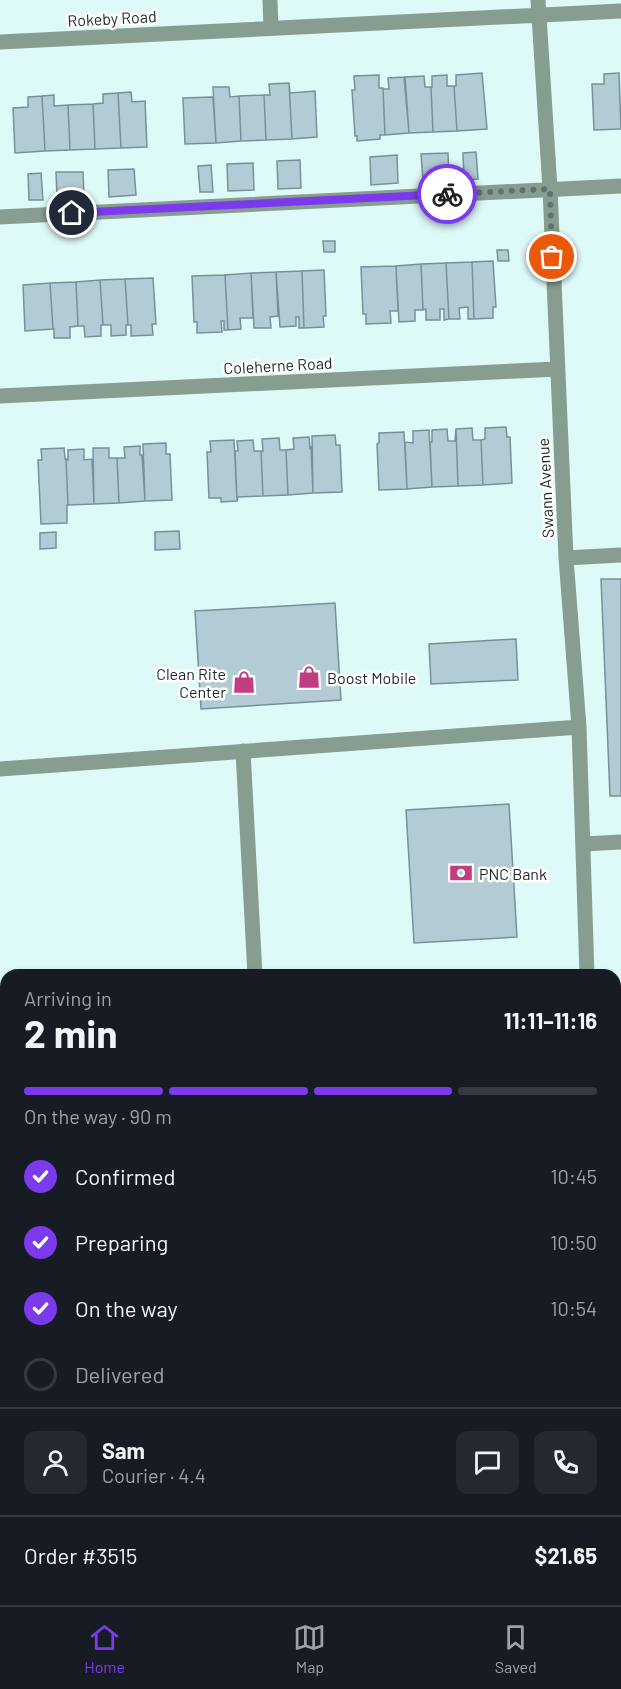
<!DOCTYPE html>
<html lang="en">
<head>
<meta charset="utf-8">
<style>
  :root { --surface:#171b24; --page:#242831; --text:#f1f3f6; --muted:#9ea1a6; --line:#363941; --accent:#7c3aed }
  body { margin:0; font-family:Barlow,sans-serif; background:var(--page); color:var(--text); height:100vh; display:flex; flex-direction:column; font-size:22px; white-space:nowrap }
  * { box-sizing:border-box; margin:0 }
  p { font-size:20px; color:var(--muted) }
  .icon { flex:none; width:33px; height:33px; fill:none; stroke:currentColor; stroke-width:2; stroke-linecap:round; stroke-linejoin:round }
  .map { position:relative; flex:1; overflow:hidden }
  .drawer { position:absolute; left:0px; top:969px; width:621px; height:636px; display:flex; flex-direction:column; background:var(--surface); border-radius:18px 18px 0 0; box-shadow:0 2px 4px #0004 }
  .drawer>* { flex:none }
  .pin { position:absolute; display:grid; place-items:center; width:51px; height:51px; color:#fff; margin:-26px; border:3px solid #fff; border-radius:50%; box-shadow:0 2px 6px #0007 }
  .courier { position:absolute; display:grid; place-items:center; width:60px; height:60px; margin:-30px; border:4px solid #7c3aed; border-radius:50%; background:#fff; color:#222; box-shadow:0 2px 8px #0007 }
  .summary em { font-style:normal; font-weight:700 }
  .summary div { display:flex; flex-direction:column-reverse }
  .summary { display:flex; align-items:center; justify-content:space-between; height:102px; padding:0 24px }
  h1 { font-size:39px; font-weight:700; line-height:45px }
  .bar { display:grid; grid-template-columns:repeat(4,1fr); gap:9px 6px; align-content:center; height:72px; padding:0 24px }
  .bar i { height:8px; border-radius:4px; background:var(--line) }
  .bar .selected { background:var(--accent) }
  .bar p { grid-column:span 4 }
  .line { display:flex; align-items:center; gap:15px; padding:0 24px; border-top:2px solid var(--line) }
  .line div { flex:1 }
  .round { display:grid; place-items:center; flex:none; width:63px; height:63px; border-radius:12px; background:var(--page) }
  ol { padding:0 24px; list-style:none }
  li { display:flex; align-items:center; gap:18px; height:66px }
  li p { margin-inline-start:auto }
  li .icon { padding:6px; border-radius:50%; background:var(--accent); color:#fff; stroke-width:4 }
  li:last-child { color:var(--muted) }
  li i { width:33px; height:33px; border:3px solid var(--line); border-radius:50% }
  .tabs { display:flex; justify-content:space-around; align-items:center; height:84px; border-top:2px solid var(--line); background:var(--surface); font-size:16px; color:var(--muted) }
  .tabs a { display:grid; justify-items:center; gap:3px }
  .tabs .selected { color:var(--accent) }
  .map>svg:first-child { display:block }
  .building { fill:#b3cbd4; stroke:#799099; stroke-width:1.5 }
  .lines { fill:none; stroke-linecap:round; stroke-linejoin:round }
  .minor { stroke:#869d8f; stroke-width:15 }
  .major { stroke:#2a573f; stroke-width:15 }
  .done { stroke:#617270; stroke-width:6; stroke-dasharray:0 10.8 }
  .route { stroke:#7c3aed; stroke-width:8 }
  .labels { text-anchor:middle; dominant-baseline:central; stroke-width:5; stroke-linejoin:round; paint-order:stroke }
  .street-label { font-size:16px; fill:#1e2827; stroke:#fff }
  .poi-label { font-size:16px; fill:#1e2827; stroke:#fff; text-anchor:start }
</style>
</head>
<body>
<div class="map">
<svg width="621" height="1605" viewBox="0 0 621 1605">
  <rect width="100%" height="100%" fill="#defaf8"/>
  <path class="building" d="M 482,73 L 487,129 L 457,131 L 454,86 L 456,86 L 456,75 Z
    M 619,73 L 621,129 L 594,130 L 592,84 L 604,84 L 604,74 Z
    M 379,75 L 379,88 L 383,88 L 385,135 L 380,135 L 380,139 L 357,141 L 357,136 L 355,136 L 352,90 L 355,90 L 354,76 Z
    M 447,75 L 447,86 L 454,86 L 457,131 L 433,132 L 431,87 L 432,87 L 432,76 Z
    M 424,76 L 425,87 L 431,87 L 433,132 L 409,133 L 405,77 Z
    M 404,77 L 409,133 L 385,135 L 383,89 L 389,89 L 388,78 Z
    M 289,83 L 290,93 L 315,91 L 317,137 L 292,139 Z
    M 289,83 L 292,139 L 266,140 L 264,95 L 270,95 L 269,84 Z
    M 213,87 L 229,87 L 230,97 L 239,96 L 241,141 L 216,143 Z
    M 131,92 L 132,102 L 145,101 L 147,147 L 121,148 L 118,93 Z
    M 118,93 L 121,148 L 95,149 L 93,104 L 103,103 L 103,94 Z
    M 54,95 L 54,106 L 68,105 L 70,150 L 45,151 L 42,96 Z
    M 264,95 L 266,140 L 241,141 L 239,96 Z
    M 42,96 L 45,151 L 15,153 L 13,108 L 28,107 L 28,97 Z
    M 212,97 L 213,98 L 216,143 L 185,144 L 183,98 Z
    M 93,104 L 95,149 L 70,150 L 68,105 Z
    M 476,152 L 478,179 L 464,180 L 463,153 Z
    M 448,153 L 449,180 L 423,181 L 421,154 Z
    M 397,155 L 398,183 L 371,185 L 370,157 Z
    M 300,160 L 301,188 L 278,189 L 277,161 Z
    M 253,163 L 254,190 L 228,191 L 227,164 Z
    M 211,165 L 213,192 L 200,192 L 198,166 Z
    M 134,169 L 136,195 L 109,197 L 108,170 Z
    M 56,172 L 83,172 L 84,197 L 57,198 Z
    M 41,173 L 43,200 L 29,200 L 28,174 Z
    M 323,241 L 335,241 L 335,252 L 324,252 Z
    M 497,250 L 508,250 L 509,261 L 498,261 Z
    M 493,261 L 496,307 L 493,307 L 493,318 L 474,319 L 472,262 Z
    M 472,262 L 474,319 L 468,319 L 468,307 L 459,308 L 460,319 L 449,319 L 446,263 Z
    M 446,263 L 449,319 L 444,320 L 444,309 L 440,309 L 440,320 L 426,320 L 426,309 L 423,310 L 421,264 Z
    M 421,264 L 423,310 L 415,310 L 415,321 L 399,322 L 396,266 Z
    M 396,266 L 398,311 L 390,311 L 391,323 L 366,324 L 366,314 L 363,314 L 361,267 Z
    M 324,270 L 326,316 L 323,316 L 324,327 L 304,328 L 302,271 Z
    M 302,271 L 304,328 L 299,328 L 299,317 L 296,317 L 296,326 L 280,327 L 276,272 Z
    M 276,272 L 278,316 L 270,317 L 271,328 L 254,328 L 251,273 Z
    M 251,273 L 253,318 L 240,318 L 241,329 L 228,330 L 225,275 Z
    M 225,275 L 228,330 L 224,330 L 224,321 L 221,321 L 222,332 L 197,333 L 197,322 L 194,322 L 192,276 Z
    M 153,278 L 156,324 L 152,324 L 153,335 L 131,336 L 131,325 L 128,325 L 125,279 Z
    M 125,279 L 128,325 L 126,325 L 126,335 L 111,336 L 111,325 L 103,325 L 100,280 Z
    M 100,280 L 103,325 L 101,325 L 101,336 L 85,337 L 84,326 L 78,326 L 76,282 Z
    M 76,282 L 78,326 L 70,327 L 70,338 L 54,338 L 54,329 L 53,329 L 50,283 Z
    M 50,283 L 53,329 L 25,331 L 23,285 Z
    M 506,427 L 507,437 L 510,437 L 512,483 L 483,485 L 481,440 L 485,439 L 485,428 Z
    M 472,428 L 473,440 L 481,440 L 483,485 L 458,486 L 456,429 Z
    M 447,429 L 448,441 L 455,441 L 456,429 L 458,486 L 432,487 L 430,442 L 432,442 L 432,430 Z
    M 429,430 L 432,487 L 407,489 L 405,442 L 413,443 L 413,431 Z
    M 404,432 L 407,489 L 379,490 L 377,444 L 379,443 L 379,433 Z
    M 335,435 L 336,445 L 340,445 L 342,492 L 313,493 L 312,436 Z
    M 309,437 L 310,448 L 311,447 L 313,493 L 288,495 L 286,450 L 294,449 L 293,438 Z
    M 279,438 L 280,450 L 286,450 L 288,495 L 263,496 L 261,451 L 263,451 L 262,439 Z
    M 234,440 L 237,501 L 221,502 L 221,498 L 209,498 L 207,452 L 211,452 L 210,441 Z
    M 253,440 L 254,451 L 261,451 L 263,496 L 238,497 L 237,501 L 235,451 L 238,451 L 237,441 Z
    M 166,443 L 166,454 L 170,454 L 172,500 L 145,501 L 143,444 Z
    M 140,446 L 140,455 L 142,455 L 145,501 L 119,503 L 117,458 L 125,458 L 124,447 Z
    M 64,448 L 65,459 L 66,459 L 68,505 L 67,505 L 67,523 L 41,524 L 38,460 L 42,460 L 41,449 Z
    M 93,448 L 109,448 L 109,458 L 117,458 L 119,503 L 94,504 Z
    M 84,449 L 84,460 L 92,459 L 94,504 L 68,505 L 66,459 L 68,460 L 68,450 Z
    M 179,531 L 180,549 L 155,550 L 155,532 Z
    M 56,532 L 56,548 L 40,549 L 40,533 Z
    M 601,579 L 621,579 L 621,796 L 610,796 Z
    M 335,603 L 341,700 L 201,709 L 195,611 Z
    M 516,639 L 518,680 L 431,684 L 429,644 Z
    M 509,804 L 517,937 L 414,943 L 406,810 Z"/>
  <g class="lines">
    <path class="minor" d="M 270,0 L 271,28
      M 538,0 L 550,189 L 566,558 L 579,727 L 587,975
      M 0,42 L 621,11
      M 0,217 L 621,186
      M 0,396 L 557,369
      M 566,558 L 621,555
      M 243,751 L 255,975
      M 0,769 L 579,727
      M 584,844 L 621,842
      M 615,1030 L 621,1031
      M 615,1173 L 621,1186
      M 615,1228 L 621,1218
      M 615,1469 L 621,1605
      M 42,1599 L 42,1605
      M 96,1605 L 228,1599"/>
    <path class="major" d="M 615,1121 L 621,1121
      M 0,1152 L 6,1152
      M 615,1190 L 621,1189
      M 0,1218 L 6,1218"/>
  </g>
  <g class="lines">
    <path class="done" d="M 447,194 L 550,189 L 552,257"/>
    <path class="route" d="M 72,213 L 447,194"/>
  </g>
  <defs>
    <g id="shop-bare" transform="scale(1.8)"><path d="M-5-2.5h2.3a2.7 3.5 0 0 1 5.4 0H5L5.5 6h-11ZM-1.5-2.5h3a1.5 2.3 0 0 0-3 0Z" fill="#c23d80" stroke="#fff" stroke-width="2.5" paint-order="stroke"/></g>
    <g id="bank-bare" transform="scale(1.8)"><path d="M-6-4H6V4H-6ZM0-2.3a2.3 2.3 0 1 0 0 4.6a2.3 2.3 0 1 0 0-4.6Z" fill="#c23d80" stroke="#fff" stroke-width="2.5" paint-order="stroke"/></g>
  </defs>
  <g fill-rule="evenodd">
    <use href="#shop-bare" x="309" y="677"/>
    <use href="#shop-bare" x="244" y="682"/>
    <use href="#bank-bare" x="461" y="873"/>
  </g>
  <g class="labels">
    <g class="street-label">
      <text transform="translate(112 18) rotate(-3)">Rokeby Road</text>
      <text transform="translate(278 365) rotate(-3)">Coleherne Road</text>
      <text transform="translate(545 488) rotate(-93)">Swann Avenue</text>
    </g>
    <g class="poi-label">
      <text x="226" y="673" text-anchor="end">Clean Rite<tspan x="226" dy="18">Center</tspan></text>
      <text x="327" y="677">Boost Mobile</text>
      <text x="479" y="873">PNC Bank</text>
    </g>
  </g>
</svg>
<div class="pin" style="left:552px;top:257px;background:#ea580c"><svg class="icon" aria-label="bag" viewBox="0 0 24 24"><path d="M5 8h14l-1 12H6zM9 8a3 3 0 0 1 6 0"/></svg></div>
<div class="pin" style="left:72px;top:213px;background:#1f2937"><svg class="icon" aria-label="home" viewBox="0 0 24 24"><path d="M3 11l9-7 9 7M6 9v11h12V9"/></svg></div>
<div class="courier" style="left:447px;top:194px"><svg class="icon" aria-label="bike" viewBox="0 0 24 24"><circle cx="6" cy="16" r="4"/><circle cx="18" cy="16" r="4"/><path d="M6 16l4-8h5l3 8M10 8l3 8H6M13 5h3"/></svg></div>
<section class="drawer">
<div class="summary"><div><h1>2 min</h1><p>Arriving in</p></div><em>11:11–11:16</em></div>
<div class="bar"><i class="selected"></i><i class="selected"></i><i class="selected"></i><i></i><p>On the way · 90 m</p></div>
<ol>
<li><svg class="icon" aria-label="check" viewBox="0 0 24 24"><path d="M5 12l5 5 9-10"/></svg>Confirmed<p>10:45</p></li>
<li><svg class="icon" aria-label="check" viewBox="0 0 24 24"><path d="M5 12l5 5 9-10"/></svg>Preparing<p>10:50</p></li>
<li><svg class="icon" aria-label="check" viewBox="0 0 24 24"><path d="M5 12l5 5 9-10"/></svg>On the way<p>10:54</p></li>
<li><i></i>Delivered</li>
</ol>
<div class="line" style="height:108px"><a class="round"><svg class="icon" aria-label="person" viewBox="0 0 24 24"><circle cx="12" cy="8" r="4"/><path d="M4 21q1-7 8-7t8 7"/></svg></a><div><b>Sam</b><p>Courier · 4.4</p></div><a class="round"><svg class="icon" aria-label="chat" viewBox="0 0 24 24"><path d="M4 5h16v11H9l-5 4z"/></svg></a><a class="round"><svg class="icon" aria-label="phone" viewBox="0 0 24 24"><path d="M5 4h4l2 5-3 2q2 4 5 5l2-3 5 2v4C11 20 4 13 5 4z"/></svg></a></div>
<div class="line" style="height:78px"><div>Order #3515</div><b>$21.65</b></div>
</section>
</div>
<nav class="tabs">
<a class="selected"><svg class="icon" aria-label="home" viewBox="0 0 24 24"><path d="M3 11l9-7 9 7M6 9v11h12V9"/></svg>Home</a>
<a><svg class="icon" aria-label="map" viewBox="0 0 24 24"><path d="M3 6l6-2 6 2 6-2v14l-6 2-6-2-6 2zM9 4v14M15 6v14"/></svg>Map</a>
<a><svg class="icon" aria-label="saved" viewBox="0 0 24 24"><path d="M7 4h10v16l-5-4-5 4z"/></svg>Saved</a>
</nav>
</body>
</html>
